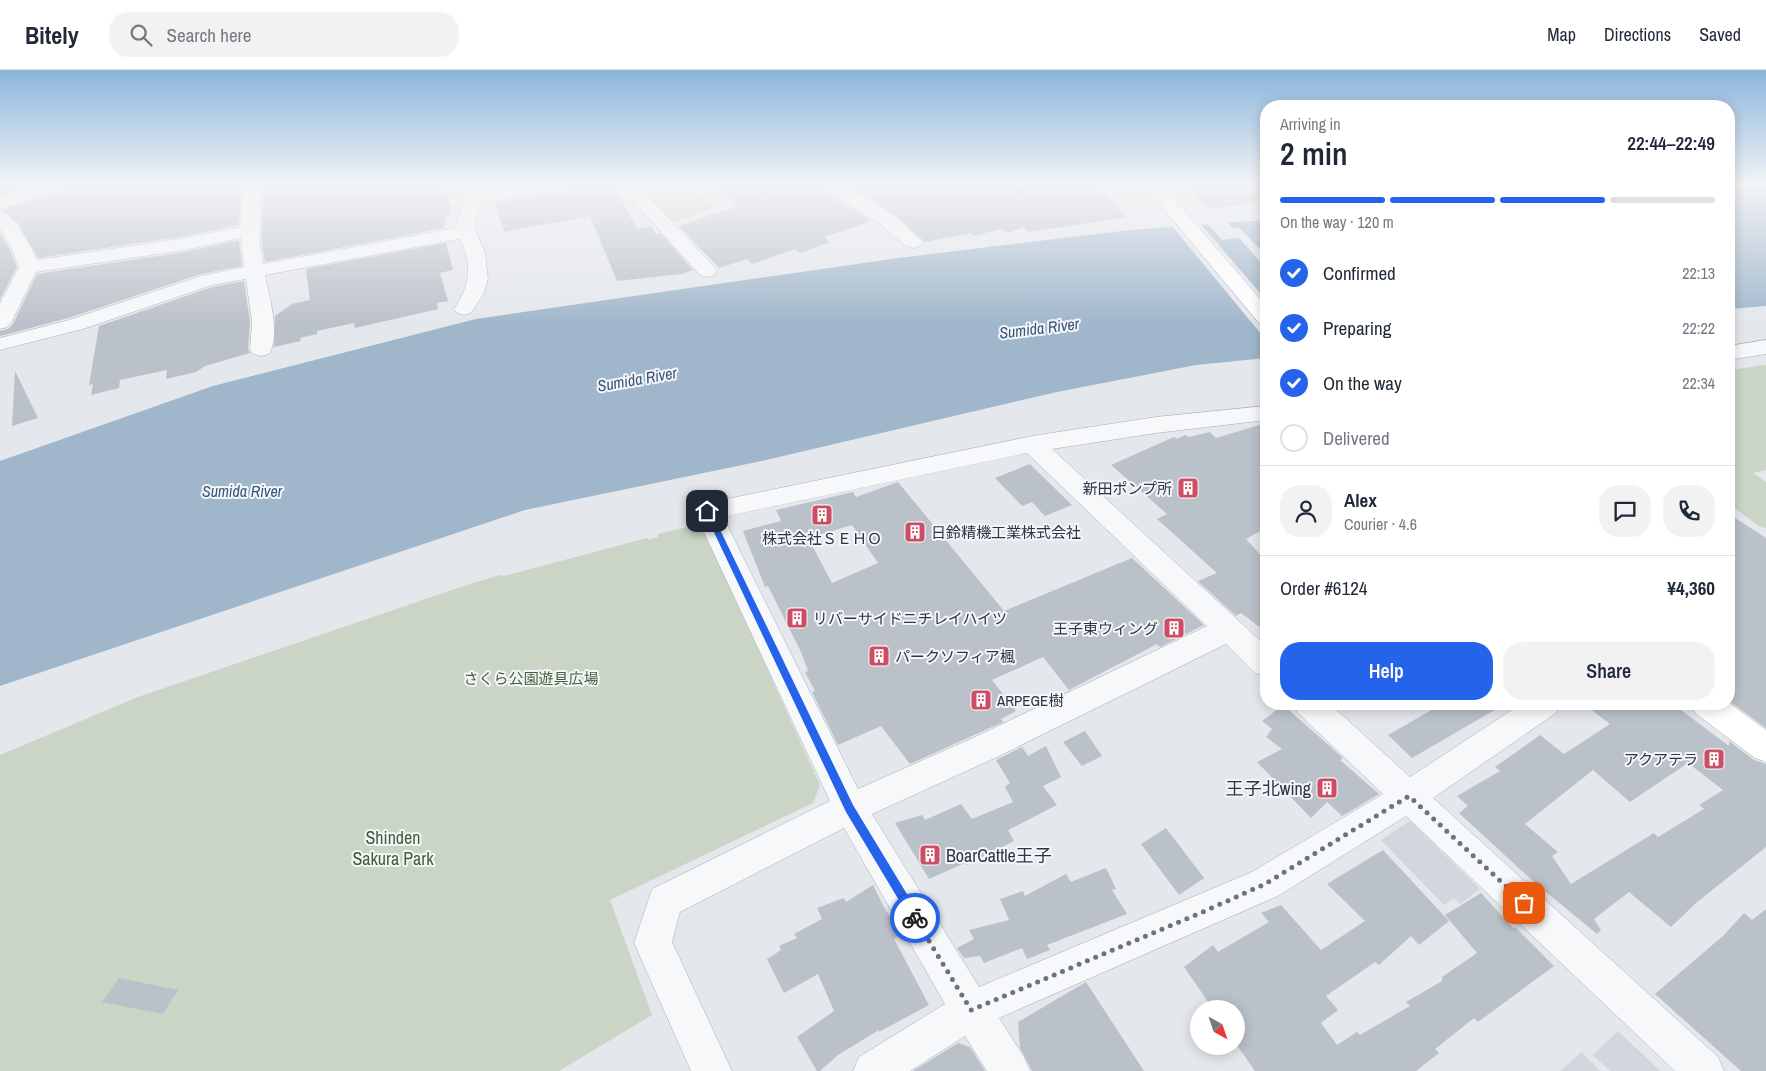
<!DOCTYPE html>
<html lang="en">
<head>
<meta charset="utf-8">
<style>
  :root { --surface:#fff; --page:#f2f2f3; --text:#1f2937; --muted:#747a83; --line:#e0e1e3; --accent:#2563eb }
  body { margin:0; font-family:"Archivo Narrow","Noto Sans JP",sans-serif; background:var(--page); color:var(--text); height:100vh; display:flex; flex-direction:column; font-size:19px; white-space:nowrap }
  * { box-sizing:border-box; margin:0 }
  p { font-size:16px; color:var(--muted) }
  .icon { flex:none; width:28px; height:28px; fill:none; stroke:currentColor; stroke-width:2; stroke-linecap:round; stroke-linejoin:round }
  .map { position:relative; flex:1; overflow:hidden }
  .drawer { position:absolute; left:1260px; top:30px; width:475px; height:610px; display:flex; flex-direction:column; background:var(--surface); border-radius:20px; box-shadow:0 2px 12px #0003 }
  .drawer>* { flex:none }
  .needle { width:32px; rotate:140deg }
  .controls { position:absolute; left:1190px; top:930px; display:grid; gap:10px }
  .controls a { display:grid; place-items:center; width:55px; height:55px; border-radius:50%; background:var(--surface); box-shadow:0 2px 12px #0003; font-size:25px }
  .pin { position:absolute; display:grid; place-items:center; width:42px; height:42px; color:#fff; margin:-21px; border-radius:10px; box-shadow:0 2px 8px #0006 }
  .courier { position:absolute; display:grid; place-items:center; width:50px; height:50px; margin:-25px; border:4px solid #2563eb; border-radius:50%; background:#fff; color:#222; box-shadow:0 1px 6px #0007 }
  .headline em { font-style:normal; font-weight:600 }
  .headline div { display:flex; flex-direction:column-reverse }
  .headline { display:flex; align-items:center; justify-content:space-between; height:85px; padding:0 20px }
  h1 { font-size:32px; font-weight:600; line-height:38px }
  .bar { display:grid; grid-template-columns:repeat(4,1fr); gap:8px 5px; align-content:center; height:60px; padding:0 20px }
  .bar i { height:6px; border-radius:4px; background:var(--line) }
  .bar .selected { background:var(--accent) }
  .bar p { grid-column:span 4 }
  .line { display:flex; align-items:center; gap:12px; padding:0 20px; border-top:1px solid var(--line) }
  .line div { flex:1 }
  .round { display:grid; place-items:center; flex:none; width:52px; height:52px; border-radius:20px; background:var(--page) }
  ol { padding:0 20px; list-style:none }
  li { display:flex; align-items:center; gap:15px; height:55px }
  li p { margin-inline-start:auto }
  li .icon { padding:5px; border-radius:50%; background:var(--accent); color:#fff; stroke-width:4 }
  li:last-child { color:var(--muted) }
  li i { width:28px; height:28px; border:2px solid var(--line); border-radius:50% }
  .action { display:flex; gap:10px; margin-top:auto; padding:10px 20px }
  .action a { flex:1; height:58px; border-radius:20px; background:var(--accent); color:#fff; font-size:20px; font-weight:600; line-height:58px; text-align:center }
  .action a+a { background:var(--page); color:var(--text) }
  header { display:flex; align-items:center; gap:30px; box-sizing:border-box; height:70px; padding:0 25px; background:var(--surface); border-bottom:1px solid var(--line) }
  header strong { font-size:24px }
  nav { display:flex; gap:28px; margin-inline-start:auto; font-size:18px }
  .search { width:350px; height:45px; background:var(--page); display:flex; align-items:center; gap:12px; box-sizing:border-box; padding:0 18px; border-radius:20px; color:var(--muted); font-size:19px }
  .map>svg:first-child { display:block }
  .built { fill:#d2d6dd }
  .green { fill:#cad5c5 }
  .water { fill:#a0b6ca }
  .pier { fill:#e4e7ec }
  .building { fill:#bbc1c9; fill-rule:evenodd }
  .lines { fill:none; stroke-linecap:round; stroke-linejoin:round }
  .street-casing { stroke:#a9aeb6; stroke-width:1 }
  .secondary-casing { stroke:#a9aeb6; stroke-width:1 }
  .street { fill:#f7f8fa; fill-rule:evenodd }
  .secondary { fill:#fff; fill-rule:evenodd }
  .route { fill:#2563eb }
  .done { stroke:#6c737f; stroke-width:5; stroke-dasharray:0 9 }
  .labels { text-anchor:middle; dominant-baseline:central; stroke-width:4; stroke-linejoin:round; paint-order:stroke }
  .poi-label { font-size:15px; fill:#2c3544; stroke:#f4f6f9; text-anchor:start }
  .park-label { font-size:15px; fill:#425f39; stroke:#f4f6f9 }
  .water-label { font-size:16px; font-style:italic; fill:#365678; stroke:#f4f6f9 }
  .near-poi-label { font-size:18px; fill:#2c3544; stroke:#f4f6f9; text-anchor:end }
  .near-park-label { font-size:18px; fill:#425f39; stroke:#f4f6f9 }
</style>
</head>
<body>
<header>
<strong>Bitely</strong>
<div class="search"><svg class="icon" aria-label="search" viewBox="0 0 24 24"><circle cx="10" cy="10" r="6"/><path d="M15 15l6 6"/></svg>Search here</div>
<nav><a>Map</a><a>Directions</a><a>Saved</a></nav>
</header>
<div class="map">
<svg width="1766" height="1001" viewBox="0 0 1766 1001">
  <rect width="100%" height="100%" fill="#e4e7ec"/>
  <path class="built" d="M 1410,751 L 1480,819 L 1460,834 L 1454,828 L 1444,835 L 1381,770 Z
    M 1618,961 L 1660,1001 L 1610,1001 L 1593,985 Z
    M 1582,982 L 1600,1001 L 1560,1001 Z"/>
  <path class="green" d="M 638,115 L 684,115 L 714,138 L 672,153 Z
    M 1766,295 L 1766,400 L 1753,403 L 1766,412 L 1766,458 L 1759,456 L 1729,434 L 1729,300 Z
    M 691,456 L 692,458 L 702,456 L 820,715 L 813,733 L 610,830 L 652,945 L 559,1001 L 0,1001 L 0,685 L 138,627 L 461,517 L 499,505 L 504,506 L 647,468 L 648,470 L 658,467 L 658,464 Z"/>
  <path class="water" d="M 1729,115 L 1766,115 L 1766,236 L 1729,239 Z
    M 1266,150 L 1266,288 L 1196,295 L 1057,322 L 766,390 L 525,440 L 0,616 L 0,391 L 213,316 L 476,249 L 898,188 L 1130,160 Z"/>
  <path class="pier" d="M 1226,151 L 1233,158 L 1239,157 L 1266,186 L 1266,198 L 1239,168 L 1222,170 L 1206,152 Z
    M 1200,153 L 1266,230 L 1266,270 L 1171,155 Z"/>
  <path class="building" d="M 0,115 L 28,115 L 0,126 Z
    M 62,115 L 241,115 L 239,155 L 185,166 L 38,188 L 18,153 L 2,140 L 58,121 Z
    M 263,115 L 442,115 L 452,138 L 449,139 L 451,146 L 445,147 L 446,155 L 444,155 L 444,158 L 265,192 L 262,175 Z
    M 566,115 L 613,115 L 637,159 L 651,156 L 656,164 L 660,163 L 693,200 L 682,204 L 617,211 L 590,146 L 504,162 L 495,132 L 561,121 Z
    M 710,115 L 819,115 L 823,121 L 872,151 L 824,167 L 830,172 L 800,183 L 795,179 L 752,194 L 747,189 L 719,198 L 679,156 L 737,136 Z
    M 847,115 L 1098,115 L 1127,147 L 1029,162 L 1024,157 L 1008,163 L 1001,159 L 974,166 L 971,163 L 925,172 L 893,143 Z
    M 1184,115 L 1266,115 L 1266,131 L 1209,139 Z
    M 0,163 L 9,178 L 17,197 L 0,229 Z
    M 239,170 L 242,196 L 201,204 L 68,248 L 0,266 L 0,261 L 8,259 L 13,254 L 37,204 L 185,182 Z
    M 446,173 L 453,200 L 440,203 L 448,231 L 437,233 L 438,239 L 355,258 L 354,253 L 317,261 L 317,264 L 300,268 L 301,271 L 274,277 L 275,246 L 292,234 L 310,230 L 306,199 Z
    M 244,211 L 250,252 L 248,279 L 250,283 L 205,296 L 196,302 L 166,309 L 167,300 L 120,310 L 119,318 L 91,325 L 93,314 L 89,315 L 99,256 L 212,217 Z
    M 15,301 L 38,348 L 12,356 Z
    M 1266,353 L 1266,458 L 1246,469 L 1266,491 L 1266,562 L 1241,543 L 1236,546 L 1198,511 L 1217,503 L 1157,449 L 1167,444 L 1111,395 L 1174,367 L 1177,369 L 1185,365 L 1189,367 L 1210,362 L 1216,368 Z
    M 1030,394 L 1040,404 L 1072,435 L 1045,446 L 1032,432 L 1022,436 L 995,408 Z
    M 898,412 L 1004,541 L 1132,488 L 1204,555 L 1160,577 L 1157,574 L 1069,620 L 1043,587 L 992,610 L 1016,641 L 1001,649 L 1003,652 L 910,694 L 881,656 L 838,675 L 812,622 L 815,621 L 805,602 L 808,601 L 801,582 L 768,516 L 765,517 L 743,461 L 781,451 L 776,440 L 853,422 L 856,427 ZM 852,455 L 878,493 L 832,513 L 808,468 Z
    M 1729,444 L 1766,468 L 1766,658 L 1729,631 Z
    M 1442,634 L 1505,634 L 1412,688 L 1388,665 Z
    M 1584,634 L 1673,634 L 1729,676 L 1729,671 L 1754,690 L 1766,694 L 1766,777 L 1696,833 L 1671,857 L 1629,822 L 1594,849 L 1601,860 L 1597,864 L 1535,813 L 1459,743 L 1468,736 L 1457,726 L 1500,701 L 1495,697 L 1540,665 L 1564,684 L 1610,654 ZM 1688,693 L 1723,720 L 1699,735 L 1704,739 L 1658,767 L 1654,763 L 1571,814 L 1552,786 L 1558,782 L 1525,754 L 1593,700 L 1630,732 Z
    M 1283,635 L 1332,678 L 1343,688 L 1340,690 L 1379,724 L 1342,746 L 1327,732 L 1311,748 L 1257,692 L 1282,679 L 1266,667 L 1272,659 L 1262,651 Z
    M 1085,661 L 1102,686 L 1082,696 L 1063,672 Z
    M 1046,676 L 1061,707 L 1043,716 L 1057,735 L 1008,760 L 1014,771 L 966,795 L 965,793 L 929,809 L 895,753 L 922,745 L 925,750 L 961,734 L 972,749 L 1013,732 L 1005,717 L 1010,713 L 996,690 L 1022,677 L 1028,686 Z
    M 1166,758 L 1204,808 L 1179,825 L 1141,774 Z
    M 1383,780 L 1449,851 L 1419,875 L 1411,866 L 1379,895 L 1375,892 L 1326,926 L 1338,940 L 1321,953 L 1337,975 L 1357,962 L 1360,965 L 1410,936 L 1406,932 L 1442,911 L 1442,907 L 1477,883 L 1445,845 L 1481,823 L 1513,858 L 1515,857 L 1554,896 L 1478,952 L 1474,948 L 1435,979 L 1439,983 L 1416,1001 L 1255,1001 L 1236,974 L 1236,939 L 1213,939 L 1184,897 L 1213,875 L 1218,882 L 1269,852 L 1261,843 L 1281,835 L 1321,880 L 1365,851 L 1327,814 Z
    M 1106,798 L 1116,819 L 1112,820 L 1127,844 L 1047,875 L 1050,880 L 1027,889 L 1022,878 L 984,893 L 980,886 L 964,888 L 957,878 L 974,869 L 969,860 L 1009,850 L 1000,829 L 1023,821 L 1025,826 L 1066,804 L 1071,812 Z
    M 873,815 L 884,837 L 901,865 L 894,869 L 929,935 L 879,962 L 879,960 L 838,985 L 820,1001 L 817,1001 L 797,967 L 834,941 L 818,904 L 784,923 L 767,889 L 781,880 L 779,876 L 797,868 L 794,864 L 822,849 L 817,838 L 844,828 L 846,832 Z
    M 1766,839 L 1766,1001 L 1741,1001 L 1655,924 L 1724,865 L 1744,843 L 1752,850 Z
    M 119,908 L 178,920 L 163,944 L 102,932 Z
    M 1086,912 L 1144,1001 L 1032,1001 L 1020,978 L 1018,952 Z
    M 958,973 L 970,977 L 985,1001 L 913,1001 Z"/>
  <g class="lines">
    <g class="street-casing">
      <path id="street" d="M 243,115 L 261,115 L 260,175 L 263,194 L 456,158 L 463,131 L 463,115 L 481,115 L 481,122 L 523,115 L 564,115 L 561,119 L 555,120 L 480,133 L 474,157 L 485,183 L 488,208 L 484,223 L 471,243 L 464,245 L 457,243 L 454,239 C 470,216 473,195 460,169 L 265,205 C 269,225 281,266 269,284 L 261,286 L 253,284 L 250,279 L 252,252 L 246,209 L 212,215 L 83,259 L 0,280 L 0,268 L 69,250 L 201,206 L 244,197 L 241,168 L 185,180 L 36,202 L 11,253 L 7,257 L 0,259 L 0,233 L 19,197 L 11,177 L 0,159 L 0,141 C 15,145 31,176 37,190 L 185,168 L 241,157 Z
        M 619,115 L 638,115 L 714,197 L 717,201 L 714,205 L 707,207 L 700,205 Z
        M 821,115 L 843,115 L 892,144 L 923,172 L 920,176 L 913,178 L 906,176 L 878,152 L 824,119 Z
        M 1766,270 L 1766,284 L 1729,290 L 1729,276 Z
        M 1266,336 L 1266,350 L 1156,363 L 1052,379 L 1266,576 L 1266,606 L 1255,603 L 1226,574 L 997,687 L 872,744 L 979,917 L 1252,802 L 1383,724 L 1298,643 L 1294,634 L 1330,634 L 1410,707 L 1521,634 L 1560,634 L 1556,643 L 1433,728 L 1718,987 L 1724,1001 L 1675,1001 L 1406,746 L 1278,826 L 999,948 L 1024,987 L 1030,1001 L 987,1001 L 965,966 L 910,1001 L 853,1001 L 859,987 L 945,934 L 844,758 L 680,842 L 672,872 L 732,1001 L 691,1001 L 634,873 L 652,819 L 830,731 L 694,441 L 698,435 L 1032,366 L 1156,347 ZM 1027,383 L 1207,556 L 975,667 L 858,719 L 723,447 Z"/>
    </g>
    <g class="secondary-casing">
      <path id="secondary" d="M 34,115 L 60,115 L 57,119 L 0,139 L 0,128 Z
        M 1144,115 L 1162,115 L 1266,236 L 1266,255 L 1259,253 Z
        M 1729,633 L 1766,660 L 1766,692 L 1755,688 L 1695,643 L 1691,634 Z"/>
    </g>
    <use href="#street" class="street"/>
    <use href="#secondary" class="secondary"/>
  </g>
  <linearGradient id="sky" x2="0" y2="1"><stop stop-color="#8bb5dc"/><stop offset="0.45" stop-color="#f3f4f6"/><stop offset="1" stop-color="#f3f4f6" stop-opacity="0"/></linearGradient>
  <rect width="1766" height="255" fill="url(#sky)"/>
  <path class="route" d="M 705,439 L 707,439 L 711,441 L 853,735 L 919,844 L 921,848 L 919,852 L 915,853 L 912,852 L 846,742 L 704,441 Z"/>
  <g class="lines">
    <path class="done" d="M 915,848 L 971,940 L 1196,845 L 1265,814 L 1409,726 L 1524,833"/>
  </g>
  <defs>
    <g id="building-square" transform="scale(1.125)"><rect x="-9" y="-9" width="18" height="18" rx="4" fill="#cd4d65" stroke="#f4f6f9"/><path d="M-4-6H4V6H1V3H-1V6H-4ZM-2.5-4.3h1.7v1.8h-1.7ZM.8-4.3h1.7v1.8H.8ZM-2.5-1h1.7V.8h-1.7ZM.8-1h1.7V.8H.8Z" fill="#fff"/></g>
  </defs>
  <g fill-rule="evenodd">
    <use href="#building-square" x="1188" y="418"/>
    <use href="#building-square" x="822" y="445"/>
    <use href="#building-square" x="915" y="462"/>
    <use href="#building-square" x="797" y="548"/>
    <use href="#building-square" x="1174" y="558"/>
    <use href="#building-square" x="879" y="586"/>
    <use href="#building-square" x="981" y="630"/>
    <use href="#building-square" x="1714" y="689"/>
    <use href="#building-square" x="1327" y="718"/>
    <use href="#building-square" x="930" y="785"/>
  </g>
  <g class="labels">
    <g class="poi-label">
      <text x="1172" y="418" text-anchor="end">新田ポンプ所</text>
      <text x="931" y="462">日鈴精機工業株式会社</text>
      <text x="822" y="468" text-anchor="middle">株式会社ＳＥＨＯ</text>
      <text x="813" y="548">リバーサイドニチレイハイツ</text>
      <text x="1158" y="558" text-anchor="end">王子東ウィング</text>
      <text x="895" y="586">パークソフィア楓</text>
      <text x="997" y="630">ARPEGE樹</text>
      <text x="1698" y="689" text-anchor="end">アクアテラ</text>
    </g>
    <g class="park-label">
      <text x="531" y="608">さくら公園遊具広場</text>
    </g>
    <g class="water-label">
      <text transform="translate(1039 258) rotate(-7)">Sumida River</text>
      <text transform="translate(637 309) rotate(-10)">Sumida River</text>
      <text x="242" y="421">Sumida River</text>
    </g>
    <g class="near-poi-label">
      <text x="1311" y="718">王子北wing</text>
      <text x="946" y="785" text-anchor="start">BoarCattle王子</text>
    </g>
    <g class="near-park-label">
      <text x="393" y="767">Shinden<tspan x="393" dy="21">Sakura Park</tspan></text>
    </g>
  </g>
</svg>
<div class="controls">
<a><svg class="needle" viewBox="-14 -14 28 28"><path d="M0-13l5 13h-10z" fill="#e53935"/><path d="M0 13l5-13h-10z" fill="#747a83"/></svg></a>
</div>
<div class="pin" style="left:1524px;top:833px;background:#ea580c"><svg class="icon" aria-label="bag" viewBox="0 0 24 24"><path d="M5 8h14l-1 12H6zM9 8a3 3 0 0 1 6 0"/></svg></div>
<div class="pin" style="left:707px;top:441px;background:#1f2937"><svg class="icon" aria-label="home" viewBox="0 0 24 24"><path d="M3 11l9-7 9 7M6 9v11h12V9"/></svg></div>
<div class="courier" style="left:915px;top:848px"><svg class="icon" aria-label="bike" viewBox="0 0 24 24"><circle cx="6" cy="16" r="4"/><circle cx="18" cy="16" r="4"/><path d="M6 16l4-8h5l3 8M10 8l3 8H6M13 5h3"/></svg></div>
<section class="drawer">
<div class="headline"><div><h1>2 min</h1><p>Arriving in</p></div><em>22:44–22:49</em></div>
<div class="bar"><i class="selected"></i><i class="selected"></i><i class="selected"></i><i></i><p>On the way · 120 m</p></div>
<ol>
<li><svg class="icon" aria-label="check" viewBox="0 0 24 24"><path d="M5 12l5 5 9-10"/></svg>Confirmed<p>22:13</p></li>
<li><svg class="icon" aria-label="check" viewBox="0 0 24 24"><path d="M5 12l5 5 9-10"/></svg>Preparing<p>22:22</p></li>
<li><svg class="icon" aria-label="check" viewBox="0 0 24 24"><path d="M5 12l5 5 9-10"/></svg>On the way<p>22:34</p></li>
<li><i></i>Delivered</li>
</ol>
<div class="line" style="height:90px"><a class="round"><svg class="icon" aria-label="person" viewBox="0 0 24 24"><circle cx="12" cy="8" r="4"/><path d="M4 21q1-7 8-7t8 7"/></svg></a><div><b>Alex</b><p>Courier · 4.6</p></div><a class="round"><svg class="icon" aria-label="chat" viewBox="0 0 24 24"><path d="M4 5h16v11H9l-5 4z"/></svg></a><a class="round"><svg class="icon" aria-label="phone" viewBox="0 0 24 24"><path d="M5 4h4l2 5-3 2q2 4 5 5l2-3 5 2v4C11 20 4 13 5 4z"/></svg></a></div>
<div class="line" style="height:65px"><div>Order #6124</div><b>¥4,360</b></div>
<div class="action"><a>Help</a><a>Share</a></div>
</section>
</div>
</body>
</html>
